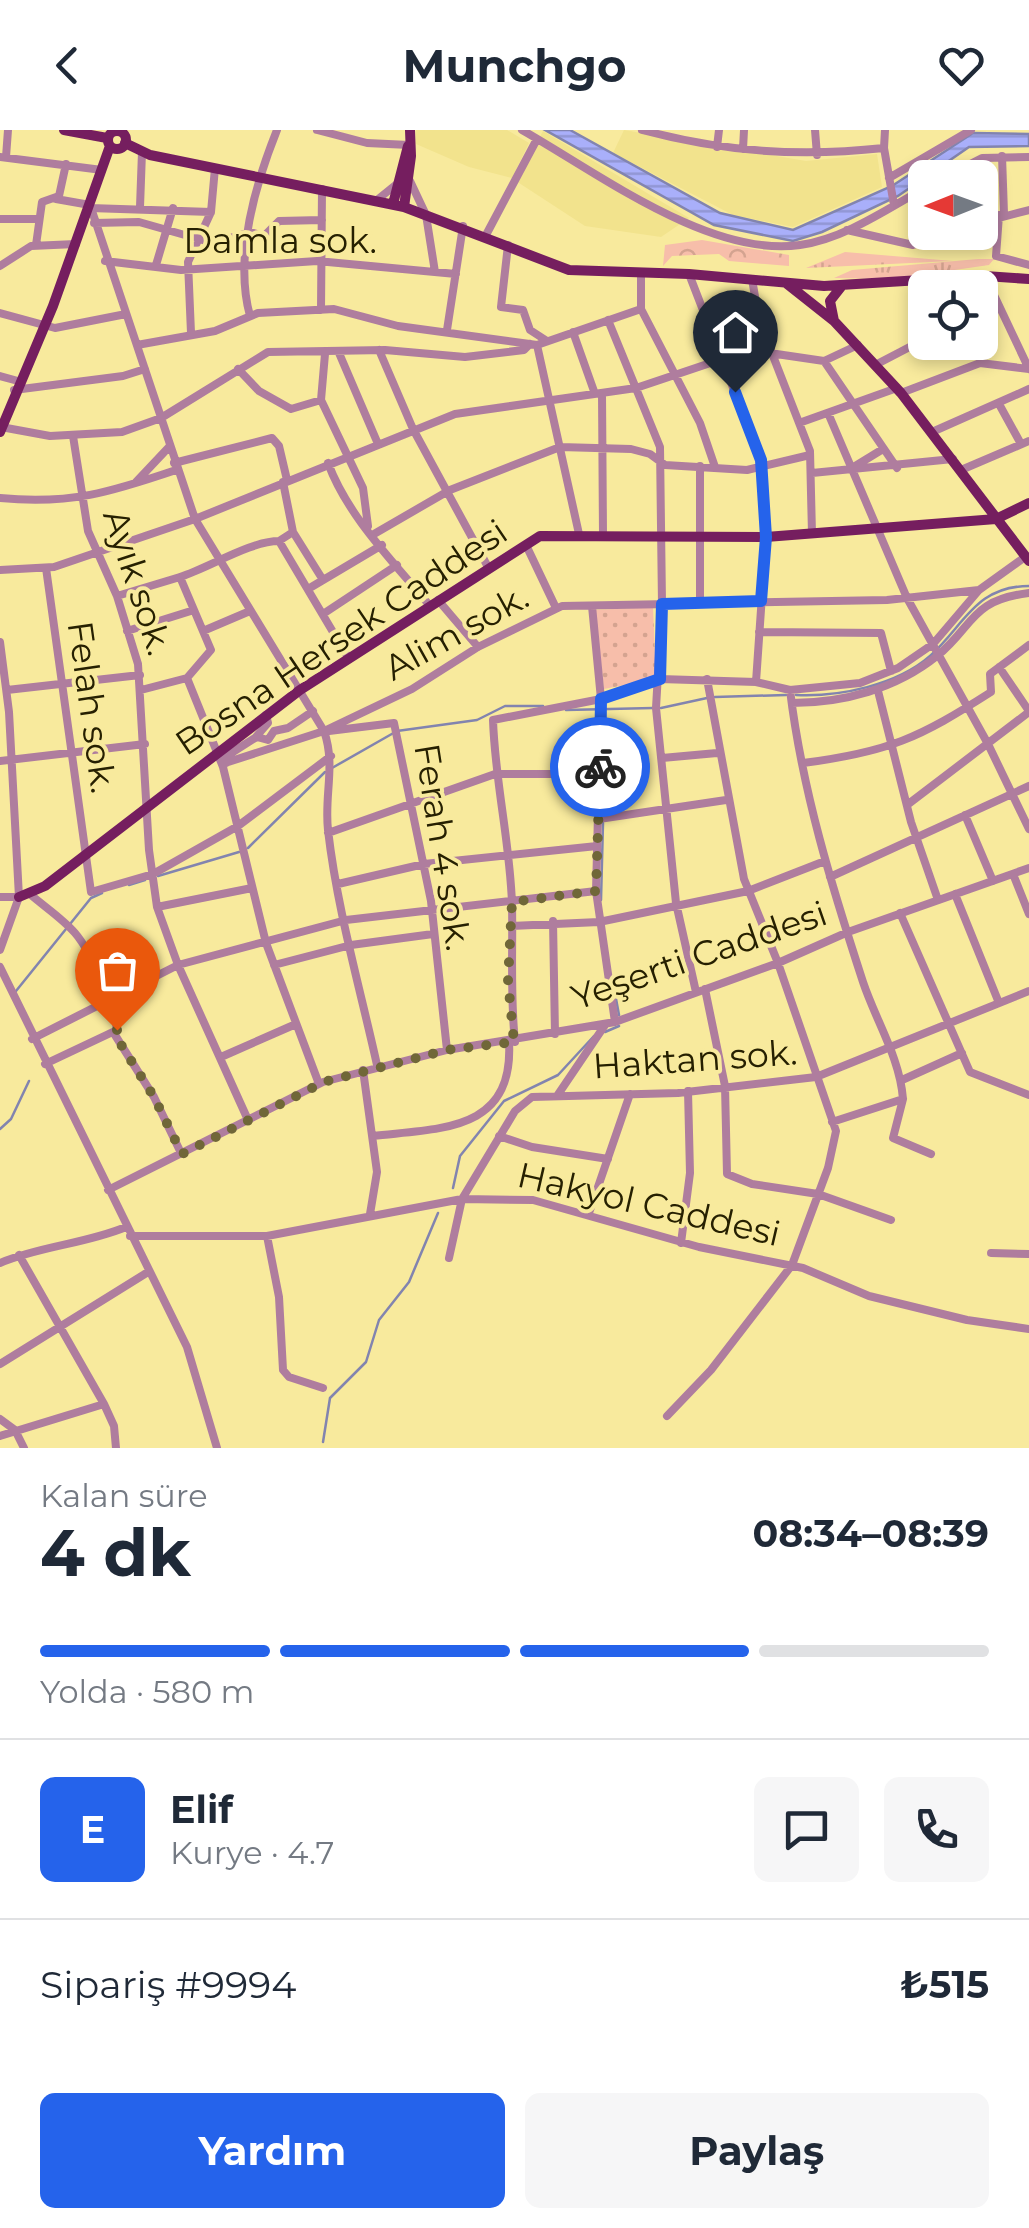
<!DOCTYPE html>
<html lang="tr">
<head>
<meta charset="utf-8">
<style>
  :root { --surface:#fff; --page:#f6f6f7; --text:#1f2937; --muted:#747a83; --line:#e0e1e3; --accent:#2563eb }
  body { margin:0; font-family:Montserrat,sans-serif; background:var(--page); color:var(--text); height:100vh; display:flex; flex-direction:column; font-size:38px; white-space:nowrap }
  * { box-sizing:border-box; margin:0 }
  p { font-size:32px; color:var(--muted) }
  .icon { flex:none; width:55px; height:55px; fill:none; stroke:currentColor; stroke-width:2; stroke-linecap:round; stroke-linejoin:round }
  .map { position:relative; height:1318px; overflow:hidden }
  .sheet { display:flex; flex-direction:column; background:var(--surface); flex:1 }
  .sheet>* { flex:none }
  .needle { width:65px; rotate:269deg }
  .fabs { position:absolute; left:908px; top:30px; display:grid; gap:20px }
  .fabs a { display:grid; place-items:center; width:90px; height:90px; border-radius:15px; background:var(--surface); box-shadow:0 5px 15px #0003; font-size:50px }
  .pin { position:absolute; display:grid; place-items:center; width:85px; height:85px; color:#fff; margin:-102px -42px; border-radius:50% 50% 50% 0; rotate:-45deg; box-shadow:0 0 10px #0007 }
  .pin .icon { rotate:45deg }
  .courier { position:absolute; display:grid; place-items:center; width:100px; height:100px; margin:-50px; border:8px solid #2563eb; border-radius:50%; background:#fff; color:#222; box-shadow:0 2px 12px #0007 }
  .head em { font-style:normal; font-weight:700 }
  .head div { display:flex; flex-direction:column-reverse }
  .head { display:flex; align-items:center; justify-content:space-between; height:170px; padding:0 40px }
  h1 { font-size:65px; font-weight:700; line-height:75px }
  .bar { display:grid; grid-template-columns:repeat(4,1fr); gap:15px 10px; align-content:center; height:120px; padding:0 40px }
  .bar i { height:12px; border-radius:8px; background:var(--line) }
  .bar .selected { background:var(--accent) }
  .bar p { grid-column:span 4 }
  .line { display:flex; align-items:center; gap:25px; padding:0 40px; border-top:2px solid var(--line) }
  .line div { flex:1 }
  .round { display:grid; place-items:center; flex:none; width:105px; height:105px; border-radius:15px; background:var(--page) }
  .button { display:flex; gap:20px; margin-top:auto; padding:20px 40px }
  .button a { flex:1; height:115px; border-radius:15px; background:var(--accent); color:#fff; font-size:40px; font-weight:700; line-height:115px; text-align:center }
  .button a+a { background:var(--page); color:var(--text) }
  header { display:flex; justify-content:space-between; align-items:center; height:130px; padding:0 40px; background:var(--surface); font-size:45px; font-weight:700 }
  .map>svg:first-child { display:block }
  .built { fill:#f2e38d }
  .grass { fill:url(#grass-tufts) }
  .forest { fill:url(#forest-crowns) }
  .park { fill:url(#park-dots) }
  .water { fill:url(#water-rules); stroke:#8284af; stroke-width:2.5 }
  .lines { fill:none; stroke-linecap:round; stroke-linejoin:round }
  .stream { stroke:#8284af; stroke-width:2.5 }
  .minor { stroke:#af7d9e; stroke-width:8 }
  .major { stroke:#751e5f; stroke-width:10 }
  .done { stroke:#706738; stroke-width:10; stroke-dasharray:0 18 }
  .route { stroke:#2563eb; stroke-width:12 }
  .labels { text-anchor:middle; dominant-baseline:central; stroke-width:8; stroke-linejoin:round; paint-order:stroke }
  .street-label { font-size:35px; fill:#262001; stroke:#f8ea9d }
</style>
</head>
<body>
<header><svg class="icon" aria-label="back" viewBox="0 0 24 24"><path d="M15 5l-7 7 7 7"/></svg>Munchgo<svg class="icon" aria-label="heart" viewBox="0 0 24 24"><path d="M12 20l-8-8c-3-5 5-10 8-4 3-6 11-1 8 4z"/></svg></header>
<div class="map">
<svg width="1029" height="1318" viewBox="0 0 1029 1318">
  <defs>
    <pattern id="grass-tufts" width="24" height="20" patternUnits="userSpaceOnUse" patternTransform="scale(2.5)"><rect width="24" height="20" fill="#f7beaa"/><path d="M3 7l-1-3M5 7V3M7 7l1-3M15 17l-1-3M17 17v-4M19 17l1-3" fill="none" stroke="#d4a390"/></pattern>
    <pattern id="forest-crowns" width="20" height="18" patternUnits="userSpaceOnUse" patternTransform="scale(2.5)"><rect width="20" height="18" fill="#f7beaa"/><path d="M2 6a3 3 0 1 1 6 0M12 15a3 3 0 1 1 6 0" fill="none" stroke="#d4a390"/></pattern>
    <pattern id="park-dots" width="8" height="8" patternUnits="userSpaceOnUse" patternTransform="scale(2.5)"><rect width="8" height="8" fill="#f7beaa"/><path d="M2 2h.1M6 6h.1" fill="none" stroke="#d4a390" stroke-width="1.8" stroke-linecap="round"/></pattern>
    <pattern id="water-rules" width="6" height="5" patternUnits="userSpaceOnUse" patternTransform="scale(2.5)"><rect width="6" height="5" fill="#a9affa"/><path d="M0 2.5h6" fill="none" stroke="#9196d4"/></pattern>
  </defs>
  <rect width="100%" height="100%" fill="#f8ea9d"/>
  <path class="built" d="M 416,0 L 507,0 L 529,13 L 512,48 L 469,37 L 416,14 Z
    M 624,0 L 806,31 L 877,24 L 882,57 L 793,97 L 733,85 L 613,23 Z
    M 543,1 L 689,88 L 661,107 L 585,96 L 516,51 Z"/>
  <path class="grass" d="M 845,122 L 953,131 L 806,138 Z
    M 978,129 L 994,129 L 989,135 L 893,149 L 834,148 L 852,140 Z"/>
  <path class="forest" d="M 702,110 L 789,125 L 789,136 L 729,131 L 719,124 L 672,126 L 663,136 L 665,115 Z"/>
  <path class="park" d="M 653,477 L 656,549 L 604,559 L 595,480 Z"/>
  <path class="water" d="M 545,0 L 570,0 L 720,83 L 793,100 L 892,56 L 973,3 L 1029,4 L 1029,16 L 969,17 L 898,66 L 822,102 L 793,111 L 714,95 Z"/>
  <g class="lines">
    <path class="stream" d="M 796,565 C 840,567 897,555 930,526 C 964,496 975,456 1029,456
      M 715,567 L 786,565
      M 661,578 L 707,568
      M 566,580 L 653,578
      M 332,638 L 397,601 L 477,590 L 505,576 L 543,576
      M 603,684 L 605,582
      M 248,718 L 325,642
      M 158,746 L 239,722
      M 129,755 L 145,750
      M 601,770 L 603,693
      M 612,847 L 619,885
      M 16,861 L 91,768 L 102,763
      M 605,902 L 619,896
      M 0,999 L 11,989 L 29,951
      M 453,1058 L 460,1026 L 504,971 L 558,945 L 594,906
      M 323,1312 L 330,1268 L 366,1232 L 379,1190 L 409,1152 L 438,1083"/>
    <path class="minor" d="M 317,0 L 367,13 L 409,15
      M 522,0 C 598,43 710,128 800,115 C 844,109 887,79 925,58
      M 642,0 C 724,22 799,27 884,18
      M 815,0 L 817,25
      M 885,0 L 884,18 L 894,75
      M 717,17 L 719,0
      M 743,19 L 744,0
      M 1002,26 L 1004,84
      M 0,27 L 102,40
      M 6,27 L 8,0
      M 889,48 L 971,0
      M 943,48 L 982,28 L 1029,27
      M 410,51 L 426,85 L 435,142
      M 56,69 L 90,75 L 195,389 L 324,601 C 336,635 324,665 328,700 C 337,779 360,858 377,935
      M 377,70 L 398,53
      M 140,77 L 142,22
      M 90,78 L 211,82
      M 999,85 L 996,126 L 1029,135
      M 0,89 L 38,89
      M 94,93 L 139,92 L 213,113 L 250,102 L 264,106 L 279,91 L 322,90
      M 980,93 L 1029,80
      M 847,100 L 913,115 L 954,102
      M 486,105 L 537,9
      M 36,115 L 42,72 L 59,66 L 66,34
      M 508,115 L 501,177 L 523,180 L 530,200 L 547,211
      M 105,131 L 181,140 L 317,131 L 456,144
      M 156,135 L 173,78
      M 0,136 L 31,116 L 76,114
      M 689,144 L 761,330 L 766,407 L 756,552
      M 985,146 L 1029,239
      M 752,149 L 759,190 L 810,321 L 812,404
      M 641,179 L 700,293 L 715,337
      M 321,180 L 322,59
      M 980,180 L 995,172
      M 0,183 L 55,198 L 126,184
      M 250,186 C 234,128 255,55 277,0
      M 608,190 L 660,317 L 662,474 L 656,578 L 676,773 L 696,862
      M 447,200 L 463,96
      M 573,202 L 595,264
      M 191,203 L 188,132 L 211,82 L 215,38
      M 137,215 L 215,201 L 258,183 L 334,179 L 398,196 L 537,215 L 641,179 L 641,143
      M 537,215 L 579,404
      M 379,220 L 413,299 L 488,437
      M 339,223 L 378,314
      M 325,224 L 321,270 L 363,358 L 368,396
      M 824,231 L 897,338
      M 877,234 L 925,209
      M 238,239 L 259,261 L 291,279 L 321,270
      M 0,246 L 18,251
      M 14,260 L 123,246 L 145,239
      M 602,263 L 603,405
      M 901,263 L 980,233 L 1029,239
      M 999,274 L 1021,314
      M 828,283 L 907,468 L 988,614 L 1029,699
      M 799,293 L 897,258
      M 1,297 L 50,306 L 122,302 L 161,288 L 268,222 L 385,220 L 465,227 L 524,220 L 530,214
      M 932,302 L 1029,259
      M 73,306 L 88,401 L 117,466 L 138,534 L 149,720 L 157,777 L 178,835 L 248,990
      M 174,333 L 272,308 L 279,316 L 287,350
      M 328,333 C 348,387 393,431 430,476
      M 700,336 L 700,473
      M 852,338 L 883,319
      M 961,340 L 1029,311
      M 812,343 L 953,329
      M 136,352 L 169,317
      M 283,352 L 293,402
      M 0,368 C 70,375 111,362 176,340
      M 374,404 L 450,360 L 560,317 L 631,319 L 650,324 L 665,335 L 747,340 L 810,325
      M 279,411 L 293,402 L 323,450
      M 526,415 L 556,478
      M 46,438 L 91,762 L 153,744 L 238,696 L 331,626
      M 0,440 L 54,437 L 195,389 L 455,284 L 636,258 L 749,220 L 824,231 L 858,215
      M 308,459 L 382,415
      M 117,466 L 180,447
      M 438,470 L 478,517
      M 592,476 L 601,569 L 596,761 L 615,892
      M 323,484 L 397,435
      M 127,501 L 194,480
      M 203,501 L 250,481
      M 759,502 L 881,503 L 891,541
      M 0,512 L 9,582 L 19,767 L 0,820
      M 999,537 L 1029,581
      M 7,560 L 140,545
      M 141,560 L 187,548
      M 790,560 C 802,660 832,757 863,852 C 876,891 900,928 903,969 L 832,992
      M 878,561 L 911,692 L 938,770
      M 792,573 C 843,573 896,559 937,526 C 974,496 970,470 1029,463
      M 329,601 L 394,593 L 431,771 L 447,920
      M 257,607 L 268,610 L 274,601 L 288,598 L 313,581
      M 662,628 L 717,623
      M 0,631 L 145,614
      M 226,633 L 225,627 L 255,608 L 268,593 L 266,585
      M 803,633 C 889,622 919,608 991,562 L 990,544 L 1029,515
      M 222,634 L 324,601 L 412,559 L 478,517 L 562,476 L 887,470 L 979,460
      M 907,675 L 1029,582
      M 965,685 L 993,751
      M 599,689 L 726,670
      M 328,703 L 495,644 L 600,644
      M 1013,744 L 1029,784
      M 830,747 L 1029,656
      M 338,754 L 424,734 L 597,716
      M 955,764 L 999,873
      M 31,765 C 45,777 63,789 75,803 C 90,820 123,885 115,905 L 154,967 L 181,1023
      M 0,767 L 19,767
      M 157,777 L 252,758
      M 900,783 L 970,942 L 1029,965
      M 553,791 L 555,904
      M 511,796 L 599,792 L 748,761 L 825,731
      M 274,835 L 351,815 L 433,804
      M 0,837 L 187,1217 L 217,1318
      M 705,859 L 725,956 L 727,1044 L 752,1054 L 818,1064 L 891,1090
      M 32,909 L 178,835 L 346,790 L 596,761
      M 515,912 C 510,865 513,820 512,774 C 510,712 495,652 493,590 L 601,569 L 660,549 L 756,552 L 790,560 L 860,553 L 898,538 L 933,514 L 979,460 L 1025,427
      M 221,927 L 296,894
      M 45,934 L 117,900
      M 363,940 L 377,1042 L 370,1084
      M 902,950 L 962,923
      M 319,954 L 266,813 L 223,637 L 187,548 L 211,520 L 180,447 C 210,437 251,411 279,411 L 349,529
      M 557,966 L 605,895
      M 903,969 L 893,1008 L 931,1024
      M 373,1006 C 441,998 514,1002 509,912
      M 499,1006 L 532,1017 L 608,1029
      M 108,1060 L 323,952 L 447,920 L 615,892 L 778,833 L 848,802 L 1029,738
      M 589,1083 L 630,964
      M 130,1106 L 267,1106 L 462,1069 L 533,1070 L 699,1117 L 803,1138 L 869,1166 L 967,1190 L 1029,1199
      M 267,1106 L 279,1167 L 283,1240 L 289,1247 L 323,1258
      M 681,1113 L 690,1043 L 688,961
      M 991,1123 L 1029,1124
      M 19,1125 L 104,1274 L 114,1296 L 116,1318
      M 449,1128 L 462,1069 L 515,981 L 532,967 L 678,963 L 816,947 L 1029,861
      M 0,1133 C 40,1116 85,1114 126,1097
      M 0,1234 L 148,1142
      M 667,1286 L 711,1240 L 792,1135 L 828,1038 L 836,1001 L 778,833 L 744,749 L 707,549
      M 0,1289 L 15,1300 L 24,1318
      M 0,1306 L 104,1274"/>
    <path class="major" d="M 64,0 L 107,8
      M108 10a9 9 0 1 1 18 0a9 9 0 1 1-18 0Z
      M 125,13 L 150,25 L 404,77 L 569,140 L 689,144 L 824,156 L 985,146 L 1029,149
      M 393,74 L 408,16
      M 404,77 L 411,26 L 410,0
      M 786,153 L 834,191 L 830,171 L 841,157
      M 834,191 L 901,263 L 1029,431
      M 0,302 L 53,176 L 110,16
      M 19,767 L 45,756 L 300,560 L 540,406 L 766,407 L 996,389 L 1029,373"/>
  </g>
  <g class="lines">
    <path class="done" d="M 117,900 L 115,905 L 154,967 L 182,1024 L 324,952 L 447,920 L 514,912 L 508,851 L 512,772 L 596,761 L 600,637"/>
    <path class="route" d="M 600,637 L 601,569 L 660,549 L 662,474 L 761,471 L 766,407 L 761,330 L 735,262"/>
  </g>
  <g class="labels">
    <g class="street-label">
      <text x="280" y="110">Damla sok.</text>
      <text transform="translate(138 452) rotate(72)">Ayık sok.</text>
      <text transform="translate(456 502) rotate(-29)">Alim sok.</text>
      <text transform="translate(341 507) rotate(-34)">Bosna Hersek Caddesi</text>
      <text transform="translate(92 577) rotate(82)">Felah sok.</text>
      <text transform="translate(443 717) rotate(81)">Ferah 4 sok.</text>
      <text transform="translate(699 825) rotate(-19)">Yeşerti Caddesi</text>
      <text transform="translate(695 929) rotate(-4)">Haktan sok.</text>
      <text transform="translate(649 1074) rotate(13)">Hakyol Caddesi</text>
    </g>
  </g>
</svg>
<div class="fabs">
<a><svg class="needle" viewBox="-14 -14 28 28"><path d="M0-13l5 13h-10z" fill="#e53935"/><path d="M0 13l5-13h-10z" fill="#747a83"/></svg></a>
<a><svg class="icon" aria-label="locate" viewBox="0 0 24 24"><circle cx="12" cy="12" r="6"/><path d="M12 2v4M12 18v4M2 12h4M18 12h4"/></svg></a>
</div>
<div class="pin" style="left:117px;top:900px;background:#ea580c"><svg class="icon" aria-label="bag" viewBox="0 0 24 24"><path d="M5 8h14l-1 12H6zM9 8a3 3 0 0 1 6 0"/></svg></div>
<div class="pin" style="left:735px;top:262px;background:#1f2937"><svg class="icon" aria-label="home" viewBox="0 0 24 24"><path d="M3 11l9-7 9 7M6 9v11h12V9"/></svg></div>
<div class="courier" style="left:600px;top:637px"><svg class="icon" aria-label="bike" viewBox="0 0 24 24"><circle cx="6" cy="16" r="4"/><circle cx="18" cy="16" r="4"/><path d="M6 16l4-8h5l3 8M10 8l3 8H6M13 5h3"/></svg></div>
</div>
<section class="sheet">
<div class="head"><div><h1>4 dk</h1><p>Kalan süre</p></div><em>08:34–08:39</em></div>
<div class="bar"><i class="selected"></i><i class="selected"></i><i class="selected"></i><i></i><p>Yolda · 580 m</p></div>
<div class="line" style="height:180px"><b class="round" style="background:var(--accent);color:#fff">E</b><div><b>Elif</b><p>Kurye · 4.7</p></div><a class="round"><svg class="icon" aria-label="chat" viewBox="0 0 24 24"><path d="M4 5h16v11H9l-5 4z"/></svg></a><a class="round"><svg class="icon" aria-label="phone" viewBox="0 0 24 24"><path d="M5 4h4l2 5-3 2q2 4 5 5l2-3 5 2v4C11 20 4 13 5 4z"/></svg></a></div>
<div class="line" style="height:130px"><div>Sipariş #9994</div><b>₺515</b></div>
<div class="button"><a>Yardım</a><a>Paylaş</a></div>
</section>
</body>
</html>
